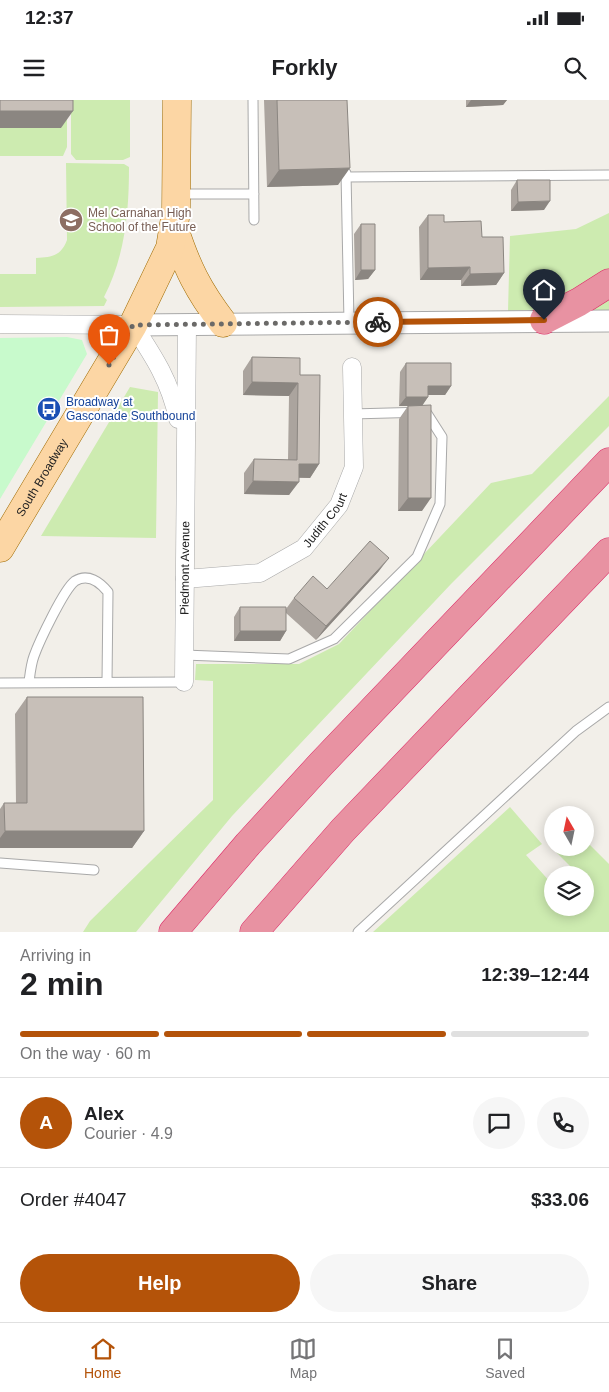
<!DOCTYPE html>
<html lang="en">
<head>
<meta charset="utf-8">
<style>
  :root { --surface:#fff; --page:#f6f6f6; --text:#202124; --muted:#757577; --line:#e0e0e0; --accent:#b45309 }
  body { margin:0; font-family:Arial,sans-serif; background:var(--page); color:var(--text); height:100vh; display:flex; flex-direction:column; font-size:19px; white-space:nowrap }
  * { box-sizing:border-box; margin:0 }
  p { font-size:16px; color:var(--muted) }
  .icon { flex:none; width:28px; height:28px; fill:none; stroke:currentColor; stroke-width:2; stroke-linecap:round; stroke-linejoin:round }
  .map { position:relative; height:832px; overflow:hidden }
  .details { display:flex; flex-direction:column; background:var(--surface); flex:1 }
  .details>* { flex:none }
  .needle { width:32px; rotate:351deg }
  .tools { position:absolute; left:544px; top:706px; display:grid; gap:10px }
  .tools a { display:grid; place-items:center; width:50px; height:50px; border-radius:50%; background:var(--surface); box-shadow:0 2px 12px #0003; font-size:25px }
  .pin { position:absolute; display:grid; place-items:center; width:42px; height:42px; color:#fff; margin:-51px -21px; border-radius:50% 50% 50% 0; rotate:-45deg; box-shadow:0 0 5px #0007 }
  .pin .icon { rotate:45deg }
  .courier { position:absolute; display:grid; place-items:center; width:50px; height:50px; margin:-25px; border:4px solid #b45309; border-radius:50%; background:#fff; color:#222; box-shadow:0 1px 6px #0007 }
  .head em { font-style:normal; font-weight:800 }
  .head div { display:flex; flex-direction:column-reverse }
  .head { display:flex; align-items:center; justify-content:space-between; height:85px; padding:0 20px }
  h1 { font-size:32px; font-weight:800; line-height:38px }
  .bar { display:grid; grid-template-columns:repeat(4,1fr); gap:8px 5px; align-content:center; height:60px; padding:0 20px }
  .bar i { height:6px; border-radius:4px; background:var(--line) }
  .bar .on { background:var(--accent) }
  .bar p { grid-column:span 4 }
  .line { display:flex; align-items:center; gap:12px; padding:0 20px; border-top:1px solid var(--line) }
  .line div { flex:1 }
  .round { display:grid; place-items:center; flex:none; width:52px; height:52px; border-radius:26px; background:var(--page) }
  .action { display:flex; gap:10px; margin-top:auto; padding:10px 20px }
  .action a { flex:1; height:58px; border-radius:30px; background:var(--accent); color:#fff; font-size:20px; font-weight:800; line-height:58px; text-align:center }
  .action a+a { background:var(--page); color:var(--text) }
  .status { display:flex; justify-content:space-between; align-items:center; height:35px; padding:0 25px; background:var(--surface); direction:ltr }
  .status svg { height:14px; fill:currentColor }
  header { display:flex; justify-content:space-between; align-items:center; height:65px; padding:0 20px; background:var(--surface); font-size:22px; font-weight:800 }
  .tabs { display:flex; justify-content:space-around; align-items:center; height:70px; border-top:1px solid var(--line); background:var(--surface); font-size:14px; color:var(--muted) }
  .tabs a { display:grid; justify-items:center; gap:2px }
  .tabs .on { color:var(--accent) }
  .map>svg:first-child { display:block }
  .grass { fill:#cdebb0 }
  .park { fill:#c8facc }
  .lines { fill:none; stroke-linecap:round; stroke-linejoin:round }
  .service-casing { stroke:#a9a9a9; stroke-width:11 }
  .minor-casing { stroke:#a9a9a9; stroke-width:19 }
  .tertiary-casing { stroke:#a9a9a9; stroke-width:23 }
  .primary-casing { stroke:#a06b00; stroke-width:29 }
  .motorway-casing { stroke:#dc2a67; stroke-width:29 }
  .service { stroke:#fff; stroke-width:9 }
  .minor { stroke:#fff; stroke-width:18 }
  .tertiary { stroke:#fff; stroke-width:21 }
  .primary { stroke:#fcd6a4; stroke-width:28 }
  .motorway { stroke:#e892a2; stroke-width:28 }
  .wall { fill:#aba49e }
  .shaded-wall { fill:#8b8681 }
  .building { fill:#c7bfb8; stroke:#8b8681 }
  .done { stroke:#6b6a68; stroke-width:5; stroke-dasharray:0 9 }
  .route { stroke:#b45309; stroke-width:6 }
  .labels { text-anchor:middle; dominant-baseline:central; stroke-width:4; stroke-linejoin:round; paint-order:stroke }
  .education-label { font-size:12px; fill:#785e54; stroke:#fff; text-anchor:start }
  .transit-label { font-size:12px; fill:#164399; stroke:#fff; text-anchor:start }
  .street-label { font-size:12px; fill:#222; stroke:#fff }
</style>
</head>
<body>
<div class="status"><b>12:37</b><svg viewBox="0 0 49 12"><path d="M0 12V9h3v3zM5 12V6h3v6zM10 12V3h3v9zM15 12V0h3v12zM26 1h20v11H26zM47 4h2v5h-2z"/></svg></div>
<header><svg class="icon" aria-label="menu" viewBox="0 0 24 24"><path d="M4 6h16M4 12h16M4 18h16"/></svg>Forkly<svg class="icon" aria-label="search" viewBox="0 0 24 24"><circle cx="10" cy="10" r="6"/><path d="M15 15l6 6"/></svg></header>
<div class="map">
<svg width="609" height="832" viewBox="0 0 609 832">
  <rect width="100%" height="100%" fill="#f2efe9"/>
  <path class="grass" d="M 67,0 L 67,47 L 63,56 L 0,56 L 0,28 L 61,28 Z
    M 71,0 L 130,0 L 130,57 L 123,60 L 76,60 L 71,54 Z
    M 66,63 L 124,64 L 129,67 C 129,112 125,156 104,197 L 107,200 L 104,206 L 0,207 L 0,174 L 36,174 L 36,158 C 52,157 61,156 67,140 Z
    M 609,113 L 609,171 L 546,209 L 508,211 L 510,136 L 576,129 Z
    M 609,190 L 609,213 L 583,213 Z
    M 130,287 L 158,292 L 156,438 L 41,436 Z
    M 609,296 L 609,326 L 451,484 L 232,716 L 136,832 L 83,832 L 90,821 L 213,700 L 213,581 L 195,580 L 196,564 L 299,564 L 339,544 L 491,383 L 532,374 Z
    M 510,707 L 542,744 L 526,755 L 552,784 L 552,808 L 585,808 L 585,775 L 568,775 L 574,770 L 554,750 L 558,748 L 585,748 L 585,740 L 609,764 L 609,832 L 373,832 Z"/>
  <path class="park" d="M 67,237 L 82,240 L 87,254 L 0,399 L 0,238 Z"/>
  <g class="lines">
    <g class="service-casing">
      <path id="service" d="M 253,0 L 254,120
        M 346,73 L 349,222
        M 346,77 L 609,75
        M 179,94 L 254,94
        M 184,555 L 289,559 L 334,539 L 417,457 L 440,404 L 442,337 L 426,312 L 352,314
        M 29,582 C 30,574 31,564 34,556 C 39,542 64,489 75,481 C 88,473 100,482 108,492 L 107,582
        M 0,583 L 184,582
        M 0,763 L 94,770
        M 358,832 L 576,631 L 609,607"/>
    </g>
    <g class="minor-casing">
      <g id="minor">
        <path d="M 0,224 L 133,225 C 154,257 170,281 178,319"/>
        <path id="s1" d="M 185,479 L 260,473 L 304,448 L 339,405 L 354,367 L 352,267"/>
        <path id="s2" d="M 184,582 L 187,224"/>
      </g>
    </g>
    <g class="tertiary-casing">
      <path id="tertiary" d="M 133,225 L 609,221"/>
    </g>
    <g class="primary-casing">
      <g id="primary">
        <path d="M 174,128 C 187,168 198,190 223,223"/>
        <path id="s3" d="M 0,448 L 133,225 L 170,148 L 176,112 L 177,0"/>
      </g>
    </g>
    <g class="motorway-casing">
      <path id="motorway" d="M 544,220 L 579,202 L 609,183
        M 173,832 L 248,744 L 321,664 L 609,362
        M 254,832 L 343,730 L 609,452"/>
    </g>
    <use href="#service" class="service"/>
    <use href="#minor" class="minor"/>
    <use href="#tertiary" class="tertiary"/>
    <use href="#primary" class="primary"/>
    <use href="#motorway" class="motorway"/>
  </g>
  <path class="wall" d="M 264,0 L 347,0 L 338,85 L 267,87 Z
    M 466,0 L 507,0 L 503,5 L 466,7 Z
    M 517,80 L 544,110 L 511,111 L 511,90 Z
    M 428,115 L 482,137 L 504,173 L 496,185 L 461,186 L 461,180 L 420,180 L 419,127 Z
    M 361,124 L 375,170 L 368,179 L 355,180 L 354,134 Z
    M 252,257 L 300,275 L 319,364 L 310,378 L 299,378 L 289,395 L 244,394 L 244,373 L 254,359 L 288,360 L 289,296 L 243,295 L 243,271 Z
    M 406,263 L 451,286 L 445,295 L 428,295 L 428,297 L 422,305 L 422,411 L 398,411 L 399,319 L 408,306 L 399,306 L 400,272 Z
    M 379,471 L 316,540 L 286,513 L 286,531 L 280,541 L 234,541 L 234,517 L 240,507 L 286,509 L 294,498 L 327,489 Z
    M 27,597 L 144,731 L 132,748 L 0,748 L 0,709 L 4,703 L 16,703 L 15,614 Z"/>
  <path class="shaded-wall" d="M 471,0 L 507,0 L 503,5 L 466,7 Z
    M 0,11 L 73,11 L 61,28 L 0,28 Z
    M 350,68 L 338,85 L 267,87 L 279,70 Z
    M 550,101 L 544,110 L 511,111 L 518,102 Z
    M 470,167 L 461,180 L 420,180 L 428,168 Z
    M 361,170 L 375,170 L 368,179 L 355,180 Z
    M 504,173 L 496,185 L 461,186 L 470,174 Z
    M 252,282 L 298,283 L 289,296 L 243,295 Z
    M 428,286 L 451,286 L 445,295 L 422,295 Z
    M 406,297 L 428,297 L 422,306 L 399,306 Z
    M 299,364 L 319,364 L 310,378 L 290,377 Z
    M 253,381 L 299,382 L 289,395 L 244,394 Z
    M 408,398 L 431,398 L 422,411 L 398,411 Z
    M 389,458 L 379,471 L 316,540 L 326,526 Z
    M 240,531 L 286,531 L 280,541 L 234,541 Z
    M 5,731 L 144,731 L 132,748 L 0,748 L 0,738 Z"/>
  <path class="building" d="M 0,0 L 73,0 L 73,11 L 0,11 Z
    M 277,0 L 347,0 L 350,68 L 279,70 Z
    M 517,80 L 550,80 L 550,101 L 518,102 Z
    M 428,115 L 444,115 L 444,122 L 481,121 L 482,137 L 503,137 L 504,173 L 470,174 L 470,167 L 428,168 Z
    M 361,124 L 375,124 L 375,170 L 361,170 Z
    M 252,257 L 300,258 L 300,275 L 320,275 L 319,364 L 299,364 L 299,382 L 253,381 L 254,359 L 297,360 L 298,283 L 252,282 Z
    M 406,263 L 451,263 L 451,286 L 428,286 L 428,297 L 406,297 Z
    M 431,305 L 431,398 L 408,398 L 408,306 Z
    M 370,441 L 389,458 L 326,526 L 294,498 L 313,476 L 327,489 Z
    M 240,507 L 286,507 L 286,531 L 240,531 Z
    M 27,597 L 143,597 L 144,731 L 5,731 L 4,703 L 27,703 Z"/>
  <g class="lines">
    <path class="done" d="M 109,265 L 133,225 L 378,222"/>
    <path class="route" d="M 378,222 L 544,220"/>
  </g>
  <defs>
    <g id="school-disc" transform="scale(1.25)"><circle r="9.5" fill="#8d6e63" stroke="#fff"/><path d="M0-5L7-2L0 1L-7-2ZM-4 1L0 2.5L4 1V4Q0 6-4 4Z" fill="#fff"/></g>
    <g id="bus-disc" transform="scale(1.25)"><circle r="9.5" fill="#1a4fb4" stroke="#fff"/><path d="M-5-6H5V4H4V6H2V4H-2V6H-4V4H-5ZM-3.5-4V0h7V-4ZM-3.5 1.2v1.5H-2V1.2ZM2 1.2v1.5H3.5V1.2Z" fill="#fff"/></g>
  </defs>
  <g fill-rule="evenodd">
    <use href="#school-disc" x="71" y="120"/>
    <use href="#bus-disc" x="49" y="309"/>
  </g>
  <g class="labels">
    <g class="education-label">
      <text x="88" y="113">Mel Carnahan High<tspan x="88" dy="14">School of the Future</tspan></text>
    </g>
    <g class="transit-label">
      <text x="66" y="302">Broadway at<tspan x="66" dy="14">Gasconade Southbound</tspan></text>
    </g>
    <g class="street-label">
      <text stroke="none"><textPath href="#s3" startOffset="82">South Broadway</textPath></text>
      <text stroke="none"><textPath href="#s1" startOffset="161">Judith Court</textPath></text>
      <text stroke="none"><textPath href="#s2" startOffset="114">Piedmont Avenue</textPath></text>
    </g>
  </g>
</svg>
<div class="tools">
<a><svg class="needle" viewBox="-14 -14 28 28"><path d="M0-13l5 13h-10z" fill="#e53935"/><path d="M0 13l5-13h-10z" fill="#757577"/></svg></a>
<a><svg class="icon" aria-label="layers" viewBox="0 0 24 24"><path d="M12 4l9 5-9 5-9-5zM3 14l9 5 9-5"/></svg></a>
</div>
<div class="pin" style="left:109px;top:265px;background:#ea580c"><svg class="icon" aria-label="bag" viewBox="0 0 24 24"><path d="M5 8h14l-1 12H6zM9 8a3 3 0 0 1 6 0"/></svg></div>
<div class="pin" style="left:544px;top:220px;background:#1f2937"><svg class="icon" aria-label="home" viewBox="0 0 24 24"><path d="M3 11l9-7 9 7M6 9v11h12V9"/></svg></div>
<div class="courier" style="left:378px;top:222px"><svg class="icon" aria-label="bike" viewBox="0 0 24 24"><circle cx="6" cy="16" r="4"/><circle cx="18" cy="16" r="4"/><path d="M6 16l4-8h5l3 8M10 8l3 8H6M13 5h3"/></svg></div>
</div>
<section class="details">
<div class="head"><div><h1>2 min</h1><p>Arriving in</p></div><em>12:39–12:44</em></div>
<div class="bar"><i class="on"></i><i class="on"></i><i class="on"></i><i></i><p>On the way · 60 m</p></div>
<div class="line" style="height:90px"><b class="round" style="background:var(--accent);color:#fff">A</b><div><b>Alex</b><p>Courier · 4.9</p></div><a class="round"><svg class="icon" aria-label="chat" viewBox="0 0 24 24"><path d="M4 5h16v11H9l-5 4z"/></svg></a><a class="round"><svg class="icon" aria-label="phone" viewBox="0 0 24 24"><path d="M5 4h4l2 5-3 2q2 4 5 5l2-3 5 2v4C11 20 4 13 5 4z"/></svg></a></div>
<div class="line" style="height:65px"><div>Order #4047</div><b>$33.06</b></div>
<div class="action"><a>Help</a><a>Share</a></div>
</section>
<nav class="tabs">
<a class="on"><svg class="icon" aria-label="home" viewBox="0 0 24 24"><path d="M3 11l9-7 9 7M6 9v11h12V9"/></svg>Home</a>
<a><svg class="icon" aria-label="map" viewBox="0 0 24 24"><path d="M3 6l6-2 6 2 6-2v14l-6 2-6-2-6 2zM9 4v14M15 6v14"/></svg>Map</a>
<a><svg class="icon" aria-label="saved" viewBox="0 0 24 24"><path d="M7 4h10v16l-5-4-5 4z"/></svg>Saved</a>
</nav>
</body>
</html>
